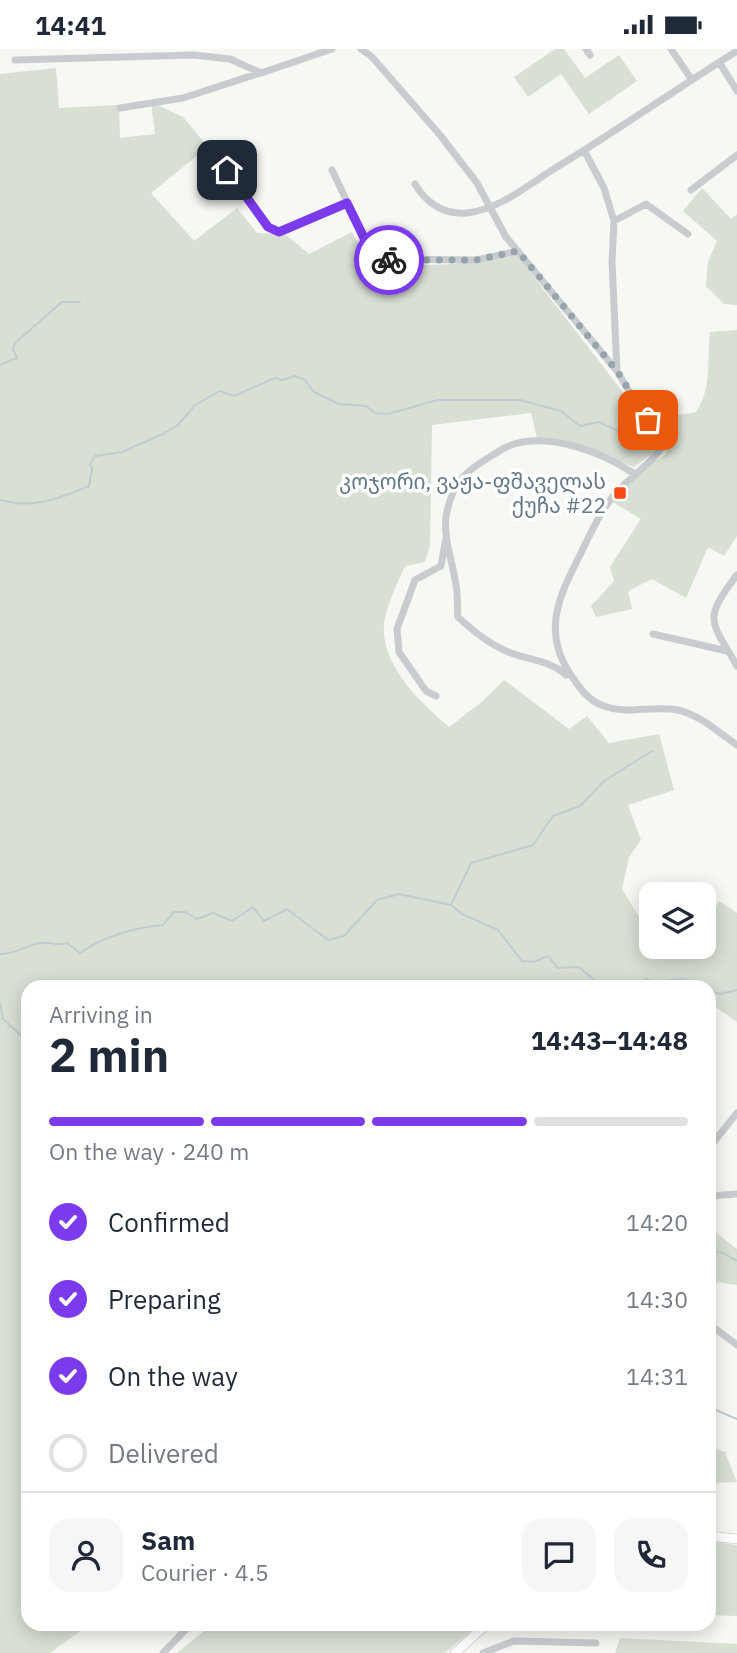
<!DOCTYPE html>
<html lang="en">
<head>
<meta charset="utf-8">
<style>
  :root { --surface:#fff; --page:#f6f6f7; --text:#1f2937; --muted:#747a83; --line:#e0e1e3; --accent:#7c3aed }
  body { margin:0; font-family:"IBM Plex Sans","Noto Sans Georgian",sans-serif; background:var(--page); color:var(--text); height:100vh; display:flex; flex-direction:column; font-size:26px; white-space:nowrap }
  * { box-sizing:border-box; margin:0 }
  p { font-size:23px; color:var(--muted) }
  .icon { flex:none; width:38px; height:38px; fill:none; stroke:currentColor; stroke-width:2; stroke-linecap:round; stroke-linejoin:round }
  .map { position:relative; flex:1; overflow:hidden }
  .drawer { position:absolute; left:21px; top:931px; width:695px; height:651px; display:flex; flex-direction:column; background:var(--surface); border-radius:21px; box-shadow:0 4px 18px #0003 }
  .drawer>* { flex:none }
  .controls { position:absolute; left:639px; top:833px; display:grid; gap:14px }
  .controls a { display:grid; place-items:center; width:77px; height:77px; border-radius:14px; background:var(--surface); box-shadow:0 4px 18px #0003; font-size:35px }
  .pin { position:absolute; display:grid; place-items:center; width:60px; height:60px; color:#fff; margin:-30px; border-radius:14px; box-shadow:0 4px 10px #0006 }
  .courier { position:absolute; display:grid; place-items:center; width:70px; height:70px; margin:-35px; border:5px solid #7c3aed; border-radius:50%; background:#fff; color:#222; box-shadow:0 2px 9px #0007 }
  .head em { font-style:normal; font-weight:700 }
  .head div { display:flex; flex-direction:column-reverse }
  .head { display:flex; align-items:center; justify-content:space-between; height:119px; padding:0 28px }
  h1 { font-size:46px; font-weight:700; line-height:52px }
  .bar { display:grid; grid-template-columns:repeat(4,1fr); gap:10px 7px; align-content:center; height:84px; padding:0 28px }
  .bar i { height:9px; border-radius:5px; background:var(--line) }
  .bar .current { background:var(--accent) }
  .bar p { grid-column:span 4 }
  .line { display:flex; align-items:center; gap:18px; padding:0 28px; border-top:2px solid var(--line) }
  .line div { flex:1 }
  .round { display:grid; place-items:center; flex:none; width:74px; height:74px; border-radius:21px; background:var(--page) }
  ol { padding:0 28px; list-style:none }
  li { display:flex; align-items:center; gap:21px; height:77px }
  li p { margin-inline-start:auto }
  li .icon { padding:7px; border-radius:50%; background:var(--accent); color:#fff; stroke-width:4 }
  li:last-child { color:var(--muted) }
  li i { width:38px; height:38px; border:4px solid var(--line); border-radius:50% }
  .status { display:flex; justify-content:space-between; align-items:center; height:49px; padding:0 35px; background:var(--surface); direction:ltr }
  .status svg { height:19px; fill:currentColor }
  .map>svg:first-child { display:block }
  .green { fill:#d8dfd3 }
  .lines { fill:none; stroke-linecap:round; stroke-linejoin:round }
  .stream { stroke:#c0ccd1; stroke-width:2 }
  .major-casing { stroke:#b9bdc1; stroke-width:10 }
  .minor { stroke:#c8cccf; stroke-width:7 }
  .major { stroke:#fff; stroke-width:9 }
  .done { stroke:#96a4ad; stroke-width:7; stroke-dasharray:0 12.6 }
  .route { stroke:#7c3aed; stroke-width:9 }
  .poi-dot { fill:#f64914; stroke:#fff; stroke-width:2.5 }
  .labels { text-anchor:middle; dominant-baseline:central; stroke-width:7; stroke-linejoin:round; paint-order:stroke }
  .poi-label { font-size:21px; fill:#627787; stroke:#fff; text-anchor:end }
</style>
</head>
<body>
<div class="status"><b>14:41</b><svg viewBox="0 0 49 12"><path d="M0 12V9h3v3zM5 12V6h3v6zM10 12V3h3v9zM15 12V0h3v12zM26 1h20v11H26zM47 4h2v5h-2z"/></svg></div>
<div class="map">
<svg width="737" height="1604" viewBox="0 0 737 1604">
  <rect width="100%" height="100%" fill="#f7f7f3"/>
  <path class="green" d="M 555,0 L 564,0 L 585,29 L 619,6 L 637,32 L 589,65 L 561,25 L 528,48 L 514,28 Z
    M 56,19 L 59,59 L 119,56 L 120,89 L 155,85 L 151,53 L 183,68 L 208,98 L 151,144 L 194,192 L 237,159 L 257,184 L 285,185 L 309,205 L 352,183 L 369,214 C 420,218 468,216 517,206 L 656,386 L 658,395 L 652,405 L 634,418 L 580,397 L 537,389 L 531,364 L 432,376 L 430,497 L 425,513 L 405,517 C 398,533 389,551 385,569 C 376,611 419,653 449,678 L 483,652 L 504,631 L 569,680 L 587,667 L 609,694 L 659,685 L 674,741 L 628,756 L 641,791 L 629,808 L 622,840 L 651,888 L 651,898 L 657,898 L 660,903 L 695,909 L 699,898 L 704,898 L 704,888 L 719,852 L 737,864 L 737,973 L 709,953 L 709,938 L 28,938 L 28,1575 L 90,1575 L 50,1604 L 0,1604 L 0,25 Z
    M 702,139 L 731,170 L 737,165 L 737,256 L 724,255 L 706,237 L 708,213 L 717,192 L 683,162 Z
    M 737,281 L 737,487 L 724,507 L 708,498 L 686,549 L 652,530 L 628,542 L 632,560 L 596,568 L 591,557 L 614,532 L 610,518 L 641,470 L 613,453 L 642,420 L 666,405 L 669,395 L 657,374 L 673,367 L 696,363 C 712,340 707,310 710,283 Z
    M 709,1178 L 737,1200 L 737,1236 L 709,1232 Z
    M 709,1398 L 725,1403 L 737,1433 L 709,1434 Z
    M 709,1492 L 737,1496 L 737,1567 L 709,1566 Z
    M 213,1575 L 479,1575 L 445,1604 L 177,1604 Z
    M 620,1589 L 737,1595 L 737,1604 L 615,1604 Z"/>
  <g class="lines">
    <path class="stream" d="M 0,316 L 17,309 L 13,300 L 15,294 L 62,253 L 80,253
      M 0,451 C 32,460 59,450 89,437 L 92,419 L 90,415 L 95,407 L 122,403 L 163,385 L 178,376 L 195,356 L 220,342 L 234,347 L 275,329 L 282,331 L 295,327 L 305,331 L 314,343 L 339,355 L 366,357 L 375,364 L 388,365 L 437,351 L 520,351 L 561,362 L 580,377 L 599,373 L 637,391
      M 451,856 L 471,814 L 533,796 L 553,767 L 580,757 L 604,732 L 652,702
      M 0,905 C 16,905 25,897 39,894 C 50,892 55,898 67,894 L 80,904 C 102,888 136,878 163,876 L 174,863 L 185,863 L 197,870 L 213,864 L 232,872 L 253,858 L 264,872 L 287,860 L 328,891 L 344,887 L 377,851 L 399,845 L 451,856 L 462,865 L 498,881 L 522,912 L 534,913 L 548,907 L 558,919 L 579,918 L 602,938
      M 614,938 L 624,938
      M 634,938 L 645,930 C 670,938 678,921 702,938
      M 709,942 L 720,945 L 737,941
      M 0,953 L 3,970 L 28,993
      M 709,1202 L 723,1204 L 737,1212
      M 709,1358 L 737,1370"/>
    <g class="major-casing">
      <path id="major" d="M 709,1487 L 737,1490
        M 455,1604 L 487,1575"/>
    </g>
    <path class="minor" d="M 361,0 L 372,8 L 440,86 L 477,134 L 506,188 L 617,322
      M 586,0 L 590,6
      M 671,0 L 692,31
      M 15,11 L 193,6 L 230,10 L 261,24 L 332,0
      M 719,13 L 737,42
      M 120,59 L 183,49 L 260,24
      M 585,103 L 604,139 L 614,172 L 612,213 L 617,322 L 636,354 L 660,386 L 662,397 C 652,416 625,430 611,450 C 598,467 589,487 580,506 C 558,549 541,585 573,629 C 580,640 591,653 604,657 C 627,666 653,656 678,661 C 700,666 718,683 737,696
      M 227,121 L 268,178 L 279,183 L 347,154
      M 332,121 L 369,199 L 384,210 L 476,211 L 518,202
      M 415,135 C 426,154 444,166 467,164 C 501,160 529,135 557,118 C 618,81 676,40 737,2
      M 691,141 L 737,106
      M 614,172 L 646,155 L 688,185
      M 737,526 C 701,573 712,572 737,617
      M 653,585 L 727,602
      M 566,626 C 550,610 523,611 504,601 C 486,593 472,581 458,568 C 457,557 458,546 456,536 C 453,514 443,489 446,467 C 452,437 461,425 488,409 C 495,405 503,399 511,396 C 549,383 602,403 633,424
      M 436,647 L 426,642 L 399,603 L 397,580 L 415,531 L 441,517 L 446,489
      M 709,1099 L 737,1064
      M 709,1147 L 737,1145
      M 709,1275 L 737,1296
      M 163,1604 L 191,1575
      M 483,1604 L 514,1592 L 596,1594"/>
    <use href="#major" class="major"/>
  </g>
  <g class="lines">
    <path class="done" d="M 389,211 L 476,211 L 518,202 L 617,322 L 648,371"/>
    <path class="route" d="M 227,121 L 268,178 L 279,183 L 347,154 L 369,199 L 389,211"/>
  </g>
  <rect class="poi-dot" x="613" y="437" width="14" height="14" rx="3.5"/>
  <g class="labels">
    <g class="poi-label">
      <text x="606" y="432">კოჯორი, ვაჟა-ფშაველას<tspan x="606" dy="24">ქუჩა #22</tspan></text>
    </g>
  </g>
</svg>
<div class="controls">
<a><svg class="icon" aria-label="layers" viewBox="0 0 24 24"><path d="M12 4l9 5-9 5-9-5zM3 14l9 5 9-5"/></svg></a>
</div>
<div class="pin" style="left:648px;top:371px;background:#ea580c"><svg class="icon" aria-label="bag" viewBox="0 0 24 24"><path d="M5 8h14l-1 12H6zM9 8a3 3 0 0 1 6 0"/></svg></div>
<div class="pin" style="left:227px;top:121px;background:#1f2937"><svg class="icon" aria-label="home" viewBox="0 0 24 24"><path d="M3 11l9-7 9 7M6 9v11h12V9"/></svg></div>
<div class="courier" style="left:389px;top:211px"><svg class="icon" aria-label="bike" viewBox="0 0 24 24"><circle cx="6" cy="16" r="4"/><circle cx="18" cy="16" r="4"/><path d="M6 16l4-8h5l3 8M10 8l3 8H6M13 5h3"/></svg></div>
<section class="drawer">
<div class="head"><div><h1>2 min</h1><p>Arriving in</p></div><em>14:43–14:48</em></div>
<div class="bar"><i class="current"></i><i class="current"></i><i class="current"></i><i></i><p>On the way · 240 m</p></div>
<ol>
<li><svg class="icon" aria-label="check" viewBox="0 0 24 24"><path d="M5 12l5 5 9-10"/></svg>Confirmed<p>14:20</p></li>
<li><svg class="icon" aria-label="check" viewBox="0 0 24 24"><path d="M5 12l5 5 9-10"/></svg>Preparing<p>14:30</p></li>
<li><svg class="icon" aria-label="check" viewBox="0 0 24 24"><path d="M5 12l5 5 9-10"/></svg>On the way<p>14:31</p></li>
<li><i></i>Delivered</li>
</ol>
<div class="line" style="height:126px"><a class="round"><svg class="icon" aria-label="person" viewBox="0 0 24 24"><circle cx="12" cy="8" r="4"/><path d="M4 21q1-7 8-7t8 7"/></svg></a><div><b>Sam</b><p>Courier · 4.5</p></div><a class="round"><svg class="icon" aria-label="chat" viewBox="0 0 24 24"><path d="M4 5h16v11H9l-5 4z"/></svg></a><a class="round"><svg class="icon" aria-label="phone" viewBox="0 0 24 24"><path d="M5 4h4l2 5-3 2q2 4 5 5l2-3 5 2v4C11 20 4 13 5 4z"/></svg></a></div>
</section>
</div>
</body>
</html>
